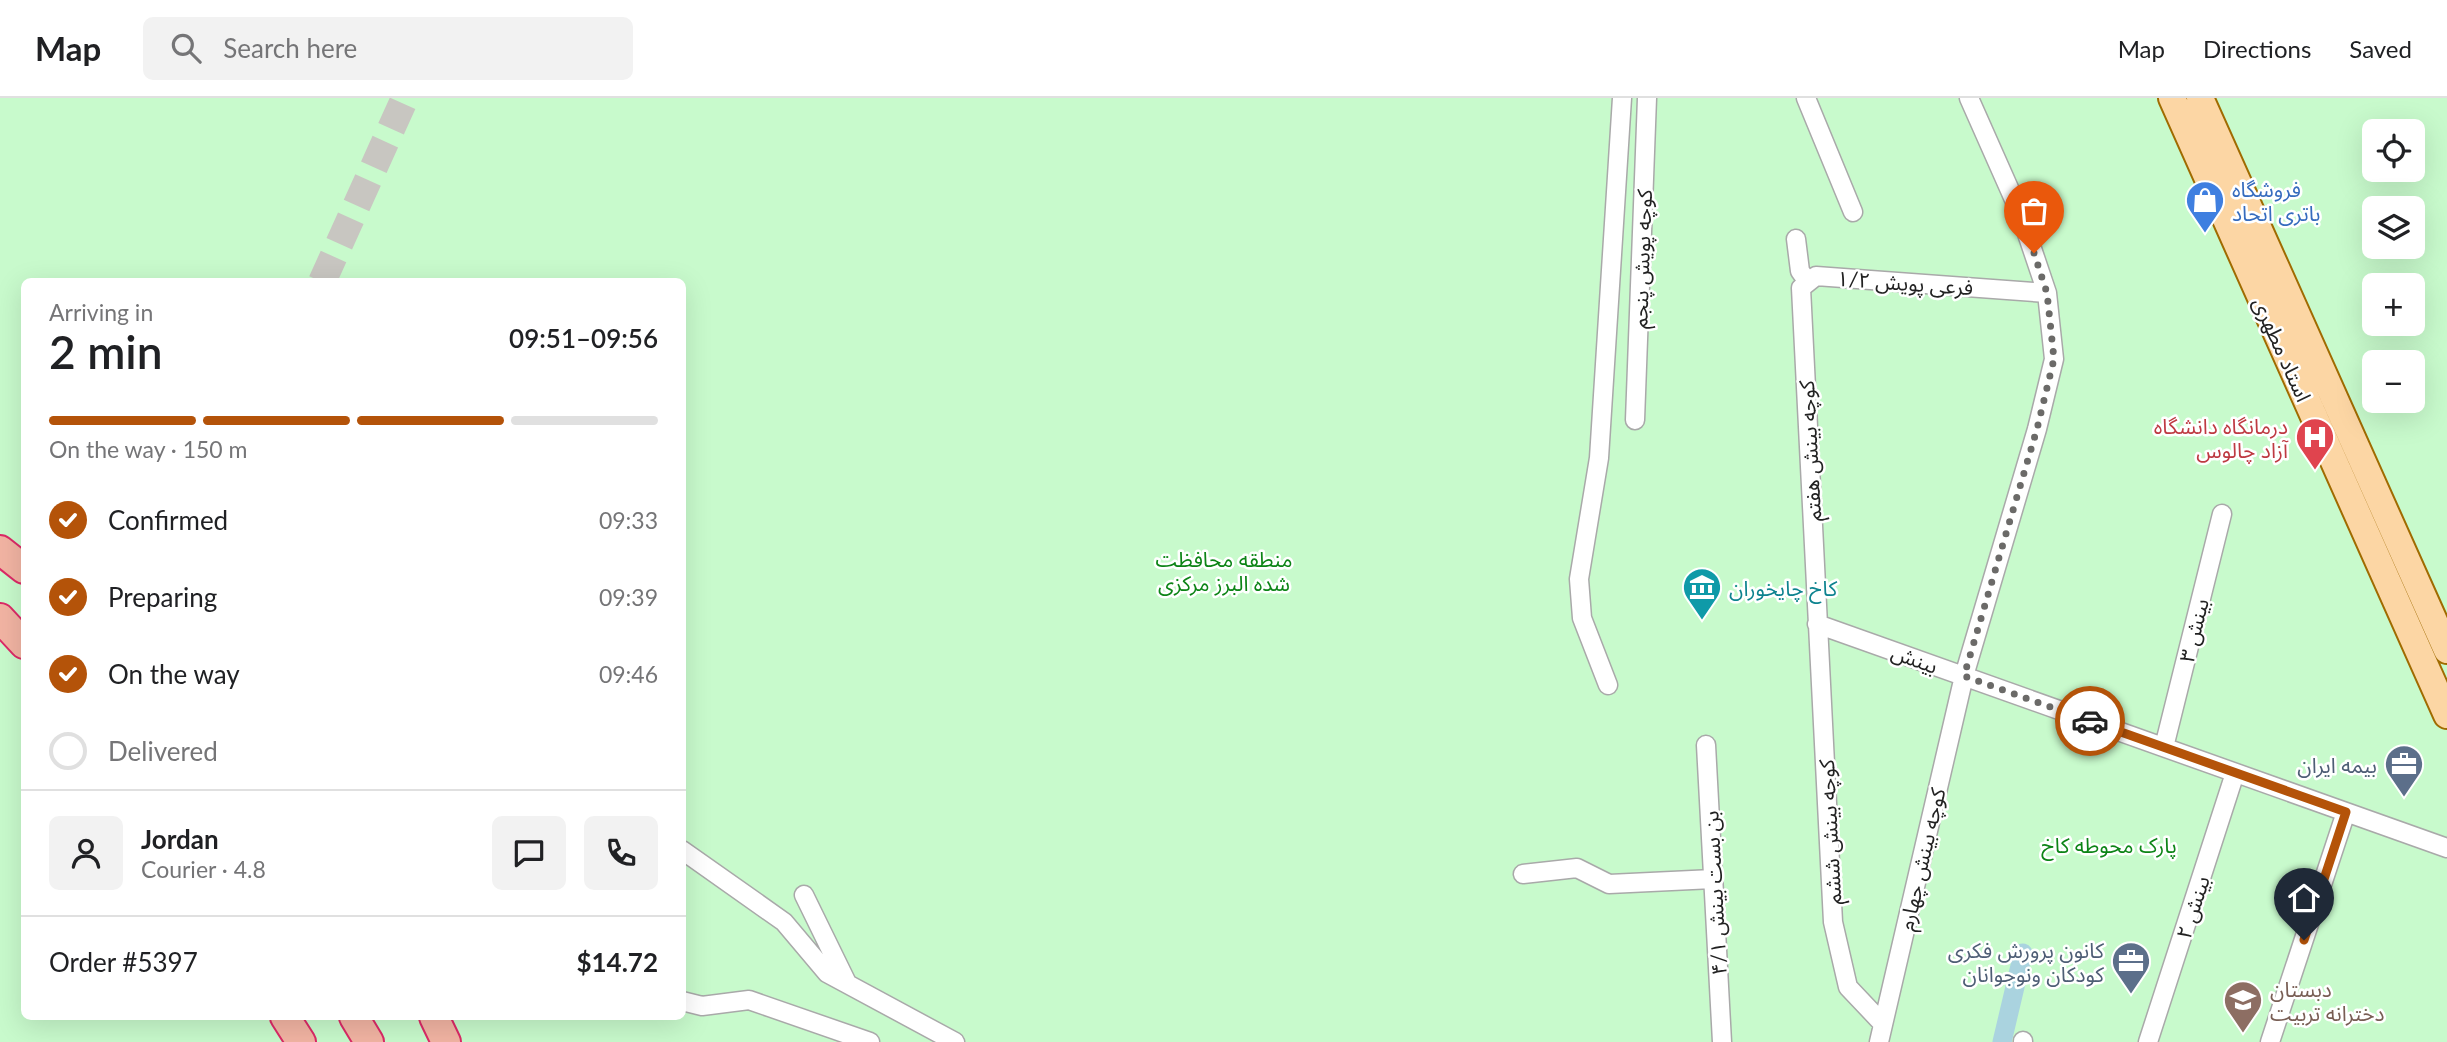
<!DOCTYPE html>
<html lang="en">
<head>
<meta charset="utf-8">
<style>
  :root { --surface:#fff; --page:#f2f2f2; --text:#202124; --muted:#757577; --line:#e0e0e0; --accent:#b45309 }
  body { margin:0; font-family:Lato,"Noto Sans Arabic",sans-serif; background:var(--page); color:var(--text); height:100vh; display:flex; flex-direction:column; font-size:26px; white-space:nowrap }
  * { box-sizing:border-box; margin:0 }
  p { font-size:23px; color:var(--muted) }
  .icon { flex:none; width:38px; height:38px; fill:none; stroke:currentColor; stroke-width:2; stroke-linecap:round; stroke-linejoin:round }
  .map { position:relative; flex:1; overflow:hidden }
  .details { position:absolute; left:21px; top:180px; width:665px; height:742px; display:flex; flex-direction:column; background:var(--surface); border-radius:10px; box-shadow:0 7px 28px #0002 }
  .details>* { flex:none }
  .controls { position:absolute; left:2362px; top:21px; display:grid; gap:14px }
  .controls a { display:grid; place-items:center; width:63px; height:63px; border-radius:10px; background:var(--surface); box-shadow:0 7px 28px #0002; font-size:35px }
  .pin { position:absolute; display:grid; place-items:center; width:60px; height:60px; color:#fff; margin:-72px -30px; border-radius:50% 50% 50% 0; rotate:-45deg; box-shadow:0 0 7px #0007 }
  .pin .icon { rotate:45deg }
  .courier { position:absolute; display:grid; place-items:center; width:70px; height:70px; margin:-35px; border:5px solid #b45309; border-radius:50%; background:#fff; color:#222; box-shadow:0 2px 9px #0007 }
  .headline em { font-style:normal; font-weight:600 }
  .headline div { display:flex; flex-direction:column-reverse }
  .headline { display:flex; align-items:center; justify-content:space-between; height:119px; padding:0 28px }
  h1 { font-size:46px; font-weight:600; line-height:52px }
  .bar { display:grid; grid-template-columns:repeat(4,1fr); gap:10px 7px; align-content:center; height:84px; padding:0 28px }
  .bar i { height:9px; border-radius:5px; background:var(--line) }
  .bar .current { background:var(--accent) }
  .bar p { grid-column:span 4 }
  .line { display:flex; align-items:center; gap:18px; padding:0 28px; border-top:2px solid var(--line) }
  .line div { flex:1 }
  .round { display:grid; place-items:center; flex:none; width:74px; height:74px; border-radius:10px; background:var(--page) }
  ol { padding:0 28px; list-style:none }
  li { display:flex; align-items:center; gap:21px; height:77px }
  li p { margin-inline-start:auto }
  li .icon { padding:7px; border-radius:50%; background:var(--accent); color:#fff; stroke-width:4 }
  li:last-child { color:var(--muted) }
  li i { width:38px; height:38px; border:4px solid var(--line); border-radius:50% }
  header { display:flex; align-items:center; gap:42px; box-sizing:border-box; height:98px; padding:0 35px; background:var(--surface); border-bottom:2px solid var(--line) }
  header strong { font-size:33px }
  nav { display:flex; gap:38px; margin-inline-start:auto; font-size:24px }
  .search { width:490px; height:63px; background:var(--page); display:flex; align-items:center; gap:18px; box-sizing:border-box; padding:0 24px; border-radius:10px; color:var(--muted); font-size:26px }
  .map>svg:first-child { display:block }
  .park { fill:#c8facc; fill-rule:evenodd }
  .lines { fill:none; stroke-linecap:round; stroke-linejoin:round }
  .canal { stroke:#aad3df; stroke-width:19 }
  .trunk-tunnel { stroke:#c8c6c1; stroke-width:28; stroke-dasharray:28 14; stroke-linecap:butt }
  .minor-casing { stroke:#a9a9a9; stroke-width:21 }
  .primary-casing { stroke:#a06b00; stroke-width:30 }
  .trunk-casing { stroke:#dc2a67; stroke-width:32 }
  .minor { stroke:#fff; stroke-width:18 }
  .primary { stroke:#fcd6a4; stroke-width:26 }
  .trunk { stroke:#f2b4a3; stroke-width:28 }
  .done { stroke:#6b6a68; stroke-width:7; stroke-dasharray:0 12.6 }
  .route { stroke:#b45309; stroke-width:9 }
  .labels { text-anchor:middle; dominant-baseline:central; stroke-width:5; stroke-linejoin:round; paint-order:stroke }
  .shop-label { font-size:21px; fill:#366cbe; stroke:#fff; text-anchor:start }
  .street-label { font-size:21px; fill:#222; stroke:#fff }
  .health-label { font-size:21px; fill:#be3a42; stroke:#fff; text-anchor:end }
  .park-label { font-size:21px; fill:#0c8416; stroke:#fff }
  .culture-label { font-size:21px; fill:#0d838f; stroke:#fff; text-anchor:start }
  .service-label { font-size:21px; fill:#4e5e75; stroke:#fff; text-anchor:end }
  .education-label { font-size:21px; fill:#785e54; stroke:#fff; text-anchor:start }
</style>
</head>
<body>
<header>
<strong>Map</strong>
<div class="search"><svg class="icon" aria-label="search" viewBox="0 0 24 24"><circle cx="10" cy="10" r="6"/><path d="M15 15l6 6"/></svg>Search here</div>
<nav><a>Map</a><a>Directions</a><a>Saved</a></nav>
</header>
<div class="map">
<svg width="2447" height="944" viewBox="0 0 2447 944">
  <rect width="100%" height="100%" fill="#f2efe9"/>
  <path class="park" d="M 0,0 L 2447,0 L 2447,944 L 0,944 ZM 2375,33 L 2413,33 L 2413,72 L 2375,72 ZM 2375,110 L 2413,110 L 2413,149 L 2375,149 ZM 24,184 L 682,184 L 682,919 L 24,919 ZM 2375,187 L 2413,187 L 2413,226 L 2375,226 ZM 2375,264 L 2413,264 L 2413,303 L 2375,303 Z"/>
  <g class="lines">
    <path class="canal" d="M 2002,944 L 2023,855"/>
    <path class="trunk-tunnel" d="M 322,184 L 405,0"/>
    <g class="minor-casing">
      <path id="minor" d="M 1806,0 L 1853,114
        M 1796,141 L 1800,173 L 1808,184
        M 1635,322 L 1647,0
        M 1817,526 L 2447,750
        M 1608,587 L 1582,520 L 1579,481 L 1599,360 L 1622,0
        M 1706,647 L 1722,944
        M 2164,649 L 2222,416
        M 682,752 L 784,824 L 827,875 L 955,944
        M 1523,776 L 1577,770 L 1609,786 L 1713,781
        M 804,797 L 847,885
        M 682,903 L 702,908 L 749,902 L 870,944
        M 1883,926 L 1848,889 L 1833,824 L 1801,190 L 1816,178 L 2047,195
        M 1879,944 L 1964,578 L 2037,331 L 2054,261 L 2047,195 L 2020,115 L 1969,0
        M 2023,944 L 2023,943
        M 2148,944 L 2235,675
        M 2270,944 L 2346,714"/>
    </g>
    <g class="primary-casing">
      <path id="primary" d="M 2172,0 L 2447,617
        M 2200,0 L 2447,552"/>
    </g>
    <g class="trunk-casing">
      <path id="trunk" d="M 0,452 L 24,471
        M 0,520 L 24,546
        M 285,919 L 301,944
        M 354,919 L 369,944
        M 434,919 L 446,944"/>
    </g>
    <use href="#minor" class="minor"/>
    <use href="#primary" class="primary"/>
    <use href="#trunk" class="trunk"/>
  </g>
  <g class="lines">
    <path class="done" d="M 2034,155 L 2047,195 L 2054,261 L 2037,331 L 1964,578 L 2090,623"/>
    <path class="route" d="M 2090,623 L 2346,714 L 2304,842"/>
  </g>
  <defs>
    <g id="shop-pin" transform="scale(2.0125)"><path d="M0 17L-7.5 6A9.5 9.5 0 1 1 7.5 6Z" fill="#3f7fe0" stroke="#fff"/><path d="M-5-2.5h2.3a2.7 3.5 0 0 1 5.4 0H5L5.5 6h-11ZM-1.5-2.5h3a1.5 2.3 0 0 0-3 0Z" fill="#fff"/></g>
    <g id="hospital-pin" transform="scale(2.0125)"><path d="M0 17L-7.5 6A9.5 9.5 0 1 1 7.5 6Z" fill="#e0444e" stroke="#fff"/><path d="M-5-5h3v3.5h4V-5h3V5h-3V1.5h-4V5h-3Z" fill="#fff"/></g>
    <g id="museum-pin" transform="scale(2.0125)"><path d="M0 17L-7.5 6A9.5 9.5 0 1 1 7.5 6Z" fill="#0f9aa8" stroke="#fff"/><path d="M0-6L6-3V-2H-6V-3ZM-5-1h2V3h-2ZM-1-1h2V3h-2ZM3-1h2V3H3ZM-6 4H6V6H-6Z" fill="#fff"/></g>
    <g id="office-pin" transform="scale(2.0125)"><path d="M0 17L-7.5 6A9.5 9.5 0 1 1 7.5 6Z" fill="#5c6f8a" stroke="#fff"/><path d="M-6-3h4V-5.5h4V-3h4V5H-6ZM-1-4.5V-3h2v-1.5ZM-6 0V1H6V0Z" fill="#fff"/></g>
    <g id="school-pin" transform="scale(2.0125)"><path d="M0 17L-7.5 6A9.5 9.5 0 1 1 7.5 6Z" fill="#8d6e63" stroke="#fff"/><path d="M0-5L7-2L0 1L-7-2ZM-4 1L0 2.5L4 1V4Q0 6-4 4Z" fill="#fff"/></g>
  </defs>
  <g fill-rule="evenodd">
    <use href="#shop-pin" x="2205" y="102"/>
    <use href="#hospital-pin" x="2315" y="339"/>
    <use href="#museum-pin" x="1702" y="489"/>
    <use href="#office-pin" x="2404" y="666"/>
    <use href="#office-pin" x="2131" y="863"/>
    <use href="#school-pin" x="2243" y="902"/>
  </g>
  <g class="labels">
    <g class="shop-label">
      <text x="2232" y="90">فروشگاه<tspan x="2232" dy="24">باتری اتحاد</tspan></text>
    </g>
    <g class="street-label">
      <text transform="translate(1641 161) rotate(-88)">کوچه پویش پنجم</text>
      <text transform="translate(1905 184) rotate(4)">فرعی پویش ۱/۲</text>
      <text transform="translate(2283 251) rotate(66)">استاد مطهری</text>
      <text transform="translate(1809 353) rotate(-93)">کوچه بینش هفتم</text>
      <text transform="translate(2193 532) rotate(-76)">بینش ۳</text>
      <text transform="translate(1915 560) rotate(20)">بینش</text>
      <text transform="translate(1829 734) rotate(-93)">کوچه بینش ششم</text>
      <text transform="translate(1921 761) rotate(-77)">کوچه بینش چهارم</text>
      <text transform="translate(1714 795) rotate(-93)">بن بست بینش ۴/۱</text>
      <text transform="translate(2192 809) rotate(-72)">بینش ۲</text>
    </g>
    <g class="health-label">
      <text x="2288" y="327">درمانگاه دانشگاه<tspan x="2288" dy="24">آزاد چالوس</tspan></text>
    </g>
    <g class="park-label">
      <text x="1224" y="460">منطقه محافظت<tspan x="1224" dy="24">شده البرز مرکزی</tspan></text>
      <text x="2109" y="746">پارک محوطه کاخ</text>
    </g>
    <g class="culture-label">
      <text x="1729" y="489">کاخ چایخوران</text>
    </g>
    <g class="service-label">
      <text x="2377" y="666">بیمه ایران</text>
      <text x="2104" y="851">کانون پرورش فکری<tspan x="2104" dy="24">کودکان ونوجوانان</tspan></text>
    </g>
    <g class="education-label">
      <text x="2270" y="890">دبستان<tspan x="2270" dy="24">دخترانه تربیت</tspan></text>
    </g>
  </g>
</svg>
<div class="controls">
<a><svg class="icon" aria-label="locate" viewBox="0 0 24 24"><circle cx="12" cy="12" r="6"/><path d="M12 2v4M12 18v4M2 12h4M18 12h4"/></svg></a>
<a><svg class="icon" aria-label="layers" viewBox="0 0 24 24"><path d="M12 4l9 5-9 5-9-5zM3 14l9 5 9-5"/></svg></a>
<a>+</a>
<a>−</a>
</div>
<div class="pin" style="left:2034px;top:155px;background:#ea580c"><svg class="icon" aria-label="bag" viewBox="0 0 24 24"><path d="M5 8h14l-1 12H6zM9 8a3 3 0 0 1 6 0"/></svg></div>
<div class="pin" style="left:2304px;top:842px;background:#1f2937"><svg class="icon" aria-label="home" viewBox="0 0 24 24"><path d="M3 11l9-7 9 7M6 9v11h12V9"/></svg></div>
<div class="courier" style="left:2090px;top:623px"><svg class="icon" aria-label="car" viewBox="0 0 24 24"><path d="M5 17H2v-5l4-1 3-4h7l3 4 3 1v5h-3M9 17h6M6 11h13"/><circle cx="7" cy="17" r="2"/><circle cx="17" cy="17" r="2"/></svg></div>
<section class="details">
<div class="headline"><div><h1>2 min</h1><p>Arriving in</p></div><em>09:51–09:56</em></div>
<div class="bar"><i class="current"></i><i class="current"></i><i class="current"></i><i></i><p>On the way · 150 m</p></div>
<ol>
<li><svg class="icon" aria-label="check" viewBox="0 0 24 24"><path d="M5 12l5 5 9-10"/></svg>Confirmed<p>09:33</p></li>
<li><svg class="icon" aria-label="check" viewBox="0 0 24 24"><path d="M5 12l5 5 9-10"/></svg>Preparing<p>09:39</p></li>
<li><svg class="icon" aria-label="check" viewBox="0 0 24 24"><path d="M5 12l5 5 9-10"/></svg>On the way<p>09:46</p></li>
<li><i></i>Delivered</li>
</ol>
<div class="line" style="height:126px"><a class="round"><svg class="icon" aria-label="person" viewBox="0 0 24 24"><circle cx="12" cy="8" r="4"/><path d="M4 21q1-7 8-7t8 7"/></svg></a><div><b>Jordan</b><p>Courier · 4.8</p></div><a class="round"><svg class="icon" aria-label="chat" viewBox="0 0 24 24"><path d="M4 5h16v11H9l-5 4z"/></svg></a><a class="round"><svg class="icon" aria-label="phone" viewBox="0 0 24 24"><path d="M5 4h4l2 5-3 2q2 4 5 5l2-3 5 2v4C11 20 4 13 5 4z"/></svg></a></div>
<div class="line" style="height:91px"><div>Order #5397</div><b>$14.72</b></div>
</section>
</div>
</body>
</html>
